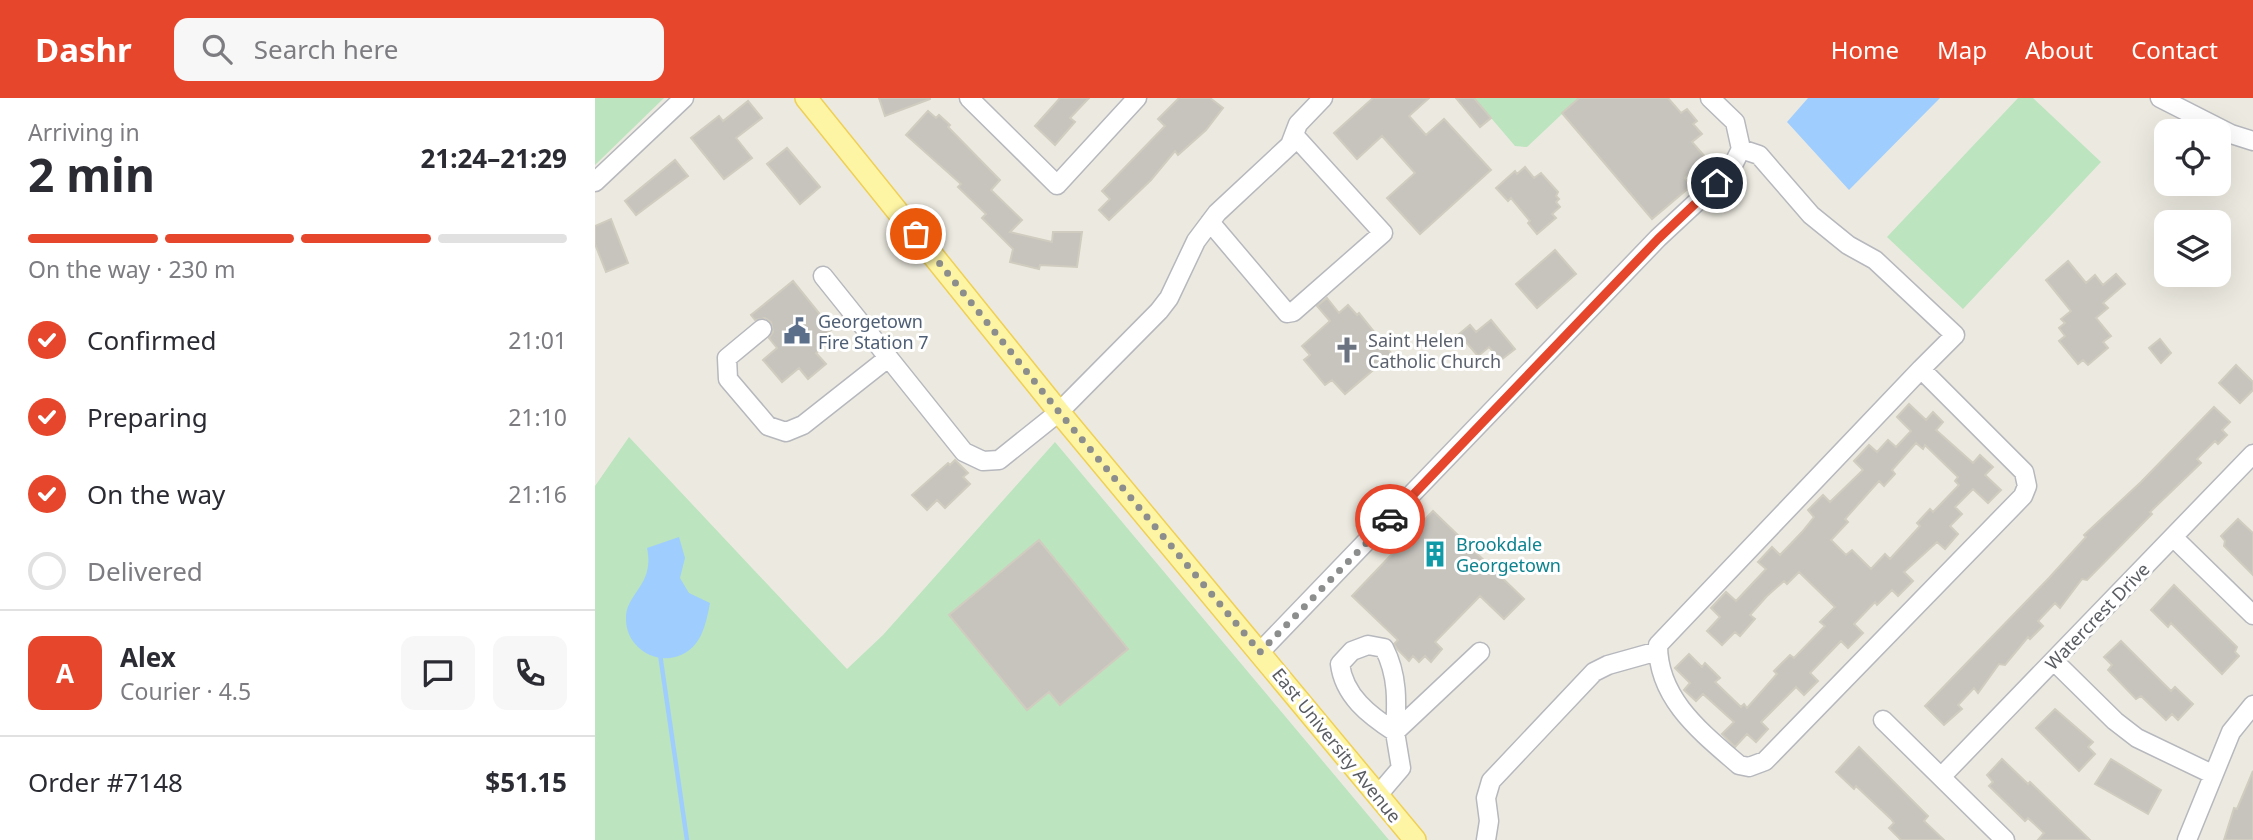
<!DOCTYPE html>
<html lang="en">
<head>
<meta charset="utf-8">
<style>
  :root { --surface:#fff; --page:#f7f7f7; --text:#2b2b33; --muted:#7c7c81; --line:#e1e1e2; --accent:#e6472c }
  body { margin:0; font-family:"Noto Sans",sans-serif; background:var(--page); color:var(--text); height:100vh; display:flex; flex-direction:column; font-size:26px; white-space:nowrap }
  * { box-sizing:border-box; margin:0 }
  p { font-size:23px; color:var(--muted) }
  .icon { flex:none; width:38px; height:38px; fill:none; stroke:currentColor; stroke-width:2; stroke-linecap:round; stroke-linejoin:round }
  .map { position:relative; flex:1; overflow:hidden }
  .details { display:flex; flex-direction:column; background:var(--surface); width:595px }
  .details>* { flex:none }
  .fabs { position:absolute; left:1559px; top:21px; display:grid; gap:14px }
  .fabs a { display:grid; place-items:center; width:77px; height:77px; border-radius:14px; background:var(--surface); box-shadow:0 7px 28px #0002; font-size:35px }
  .pin { position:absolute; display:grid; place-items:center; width:60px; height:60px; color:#fff; margin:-30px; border:4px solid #fff; border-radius:50%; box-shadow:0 2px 7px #0007 }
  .courier { position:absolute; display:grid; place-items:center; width:70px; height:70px; margin:-35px; border:5px solid #e6472c; border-radius:50%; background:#fff; color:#222; box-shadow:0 2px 9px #0007 }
  .head em { font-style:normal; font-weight:700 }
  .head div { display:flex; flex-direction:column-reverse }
  .head { display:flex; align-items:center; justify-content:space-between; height:119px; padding:0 28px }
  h1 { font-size:46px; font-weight:700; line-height:52px }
  .bar { display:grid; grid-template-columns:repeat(4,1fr); gap:10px 7px; align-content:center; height:84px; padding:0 28px }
  .bar i { height:9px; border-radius:5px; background:var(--line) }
  .bar .current { background:var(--accent) }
  .bar p { grid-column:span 4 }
  .line { display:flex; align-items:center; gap:18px; padding:0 28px; border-top:2px solid var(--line) }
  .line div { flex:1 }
  .round { display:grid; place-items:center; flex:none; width:74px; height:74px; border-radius:14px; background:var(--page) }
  ol { padding:0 28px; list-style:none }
  li { display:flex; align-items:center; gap:21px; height:77px }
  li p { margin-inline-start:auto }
  li .icon { padding:7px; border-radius:50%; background:var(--accent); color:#fff; stroke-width:4 }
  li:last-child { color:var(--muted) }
  li i { width:38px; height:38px; border:4px solid var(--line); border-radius:50% }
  header { display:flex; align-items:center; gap:42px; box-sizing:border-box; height:98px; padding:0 35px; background:var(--accent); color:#fff }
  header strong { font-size:33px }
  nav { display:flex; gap:38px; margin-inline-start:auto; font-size:24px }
  .search { width:490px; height:63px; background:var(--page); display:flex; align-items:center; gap:18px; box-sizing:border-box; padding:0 24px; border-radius:14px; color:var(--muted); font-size:26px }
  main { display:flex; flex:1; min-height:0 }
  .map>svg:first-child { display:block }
  .green { fill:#bce4bf }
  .water { fill:#9fcefe }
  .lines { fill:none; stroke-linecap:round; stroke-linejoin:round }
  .stream { stroke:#9fcefe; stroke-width:4.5 }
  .building { fill:#c7c4be; stroke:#d0ccbf; stroke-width:2; fill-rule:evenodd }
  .minor-casing { stroke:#b6b8bd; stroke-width:21 }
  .major-casing { stroke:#efcf56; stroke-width:24 }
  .minor { stroke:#fff; stroke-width:18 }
  .major { stroke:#fef5a4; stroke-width:21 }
  .done { stroke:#8c8e8d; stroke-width:7; stroke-dasharray:0 12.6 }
  .route { stroke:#e6472c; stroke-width:9 }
  .labels { text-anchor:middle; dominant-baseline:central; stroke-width:6; stroke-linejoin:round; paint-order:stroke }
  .service-label { font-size:18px; fill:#4e5e75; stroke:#fff; text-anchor:start }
  .worship-label { font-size:18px; fill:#5b616d; stroke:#fff; text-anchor:start }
  .culture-label { font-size:18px; fill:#0d838f; stroke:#fff; text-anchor:start }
  .street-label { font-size:18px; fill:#595c61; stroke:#fff }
</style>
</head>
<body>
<header>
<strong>Dashr</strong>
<div class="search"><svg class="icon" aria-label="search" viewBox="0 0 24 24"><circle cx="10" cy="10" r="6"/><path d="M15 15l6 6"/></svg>Search here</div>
<nav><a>Home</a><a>Map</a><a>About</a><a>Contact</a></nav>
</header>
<main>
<section class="details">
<div class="head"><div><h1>2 min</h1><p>Arriving in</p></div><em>21:24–21:29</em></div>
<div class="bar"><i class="current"></i><i class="current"></i><i class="current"></i><i></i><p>On the way · 230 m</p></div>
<ol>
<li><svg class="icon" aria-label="check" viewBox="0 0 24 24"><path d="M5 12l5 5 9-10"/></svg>Confirmed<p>21:01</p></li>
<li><svg class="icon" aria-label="check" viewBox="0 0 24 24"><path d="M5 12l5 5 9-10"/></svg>Preparing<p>21:10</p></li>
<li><svg class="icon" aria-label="check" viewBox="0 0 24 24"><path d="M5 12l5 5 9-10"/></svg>On the way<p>21:16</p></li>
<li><i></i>Delivered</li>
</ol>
<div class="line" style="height:126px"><b class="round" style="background:var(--accent);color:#fff">A</b><div><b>Alex</b><p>Courier · 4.5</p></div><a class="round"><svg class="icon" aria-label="chat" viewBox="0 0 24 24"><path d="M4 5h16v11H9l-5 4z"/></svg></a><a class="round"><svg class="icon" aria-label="phone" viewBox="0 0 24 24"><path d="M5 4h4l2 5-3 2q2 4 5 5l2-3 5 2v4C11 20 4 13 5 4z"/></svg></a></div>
<div class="line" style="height:91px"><div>Order #7148</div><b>$51.15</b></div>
</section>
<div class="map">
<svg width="1658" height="742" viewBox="0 0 1658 742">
  <rect width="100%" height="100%" fill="#eceae0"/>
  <path class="green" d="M 0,0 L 69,0 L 0,67 Z
    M 879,0 L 984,0 L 932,49 L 920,48 Z
    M 1423,0 L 1438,0 L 1506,64 L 1368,211 L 1292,139 Z
    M 34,339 L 252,571 L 288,537 L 460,344 L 794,742 L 0,742 L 0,388 Z"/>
  <path class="water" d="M 1213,0 L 1345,0 L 1254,92 L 1192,24 Z
    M 84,439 L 90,460 L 85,480 L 94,495 L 115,505 C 112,521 108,543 93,553 C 66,572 30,551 31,520 C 31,495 60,487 52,450 Z"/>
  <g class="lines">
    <path class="stream" d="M 65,556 L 92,742"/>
  </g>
  <path class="building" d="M 284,0 L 335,0 L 335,1 L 290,18 Z
    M 465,0 L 494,0 L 475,20 L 480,24 L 460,47 L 440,28 Z
    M 584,0 L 615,0 L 628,10 L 611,32 L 583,57 L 580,53 L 556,82 L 514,122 L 504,112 L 515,101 L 507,93 L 570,28 L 563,21 Z
    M 778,0 L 834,0 L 814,18 L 831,37 L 849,21 L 896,72 L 825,136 L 792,100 L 820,75 L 787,38 L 762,61 L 739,35 Z
    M 861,0 L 879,0 L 896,20 L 885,29 Z
    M 984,0 L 1073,0 L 1086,15 L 1092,11 L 1102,23 L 1098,26 L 1107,36 L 1097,44 L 1112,61 L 1090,80 L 1096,88 L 1057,121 L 967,15 Z
    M 153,3 L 167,20 L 141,40 L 157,60 L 129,81 L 96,40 L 124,18 L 128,23 Z
    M 333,13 L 341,20 L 344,17 L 355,27 L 353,29 L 405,82 L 396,92 L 427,122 L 415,134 L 457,144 L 458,134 L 487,134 L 482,169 L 445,167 L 444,171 L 415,164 L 418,151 L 387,120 L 391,116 L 363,89 L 366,86 L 311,37 Z
    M 192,50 L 225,89 L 205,106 L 172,66 Z
    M 80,62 L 93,78 L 41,117 L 30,103 Z
    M 930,69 L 939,80 L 946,75 L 963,94 L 961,98 L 964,101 L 961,104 L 965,109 L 957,116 L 961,120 L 942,136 L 933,125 L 935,123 L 916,100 L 913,103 L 901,90 L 920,73 L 922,76 Z
    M 16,121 L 33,165 L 11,174 L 0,146 L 0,128 Z
    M 960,152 L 981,176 L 942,210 L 921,186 Z
    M 1473,163 L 1491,185 L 1500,177 L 1508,187 L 1521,176 L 1530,186 L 1508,205 L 1513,210 L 1501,220 L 1516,238 L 1508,244 L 1513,250 L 1493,267 L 1488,262 L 1483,266 L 1464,243 L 1470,238 L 1464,230 L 1470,225 L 1466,221 L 1476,213 L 1451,182 Z
    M 198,183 L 237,231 L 232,235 L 238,241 L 221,255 L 231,266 L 213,281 L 204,270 L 187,284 L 168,262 L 182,250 L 174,240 L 178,234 L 176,224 L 170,220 L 160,222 L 156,217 Z
    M 732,200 L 744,215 L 753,207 L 762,217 L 764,215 L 797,256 L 750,296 L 737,282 L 730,287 L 709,262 L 715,257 L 707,248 L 735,223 L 722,208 Z
    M 896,222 L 920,251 L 906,262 L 894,249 L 883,258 L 864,236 L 875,227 L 881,234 Z
    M 1565,241 L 1576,255 L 1566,265 L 1554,250 Z
    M 1641,267 L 1658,284 L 1658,292 L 1645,305 L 1624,285 Z
    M 1314,306 L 1331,322 L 1338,314 L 1348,324 L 1341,332 L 1378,365 L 1385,357 L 1398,369 L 1390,377 L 1406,392 L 1393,405 L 1378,391 L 1360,409 L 1367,416 L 1355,428 L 1363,436 L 1350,451 L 1342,444 L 1309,474 L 1318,483 L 1303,498 L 1297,492 L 1282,507 L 1280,504 L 1259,526 L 1268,535 L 1253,550 L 1246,543 L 1215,575 L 1223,583 L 1209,597 L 1201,589 L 1166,624 L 1173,631 L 1161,644 L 1152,636 L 1140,649 L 1127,636 L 1139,624 L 1108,596 L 1101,603 L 1089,592 L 1095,585 L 1080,570 L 1094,556 L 1107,569 L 1110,565 L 1125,580 L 1120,584 L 1146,609 L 1149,606 L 1152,610 L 1182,576 L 1179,573 L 1195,557 L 1199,560 L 1230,528 L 1225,524 L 1240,509 L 1204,474 L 1192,486 L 1189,483 L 1172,498 L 1155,517 L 1160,521 L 1145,538 L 1140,534 L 1127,547 L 1112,533 L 1125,519 L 1116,510 L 1131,494 L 1141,503 L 1171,471 L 1163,464 L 1177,449 L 1185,457 L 1207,434 L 1219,419 L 1213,412 L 1228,397 L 1235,404 L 1268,372 L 1259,363 L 1274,347 L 1282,354 L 1293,342 L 1301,349 L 1316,333 L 1302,319 ZM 1321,345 L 1328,351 L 1330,347 L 1363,379 L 1360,383 L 1364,387 L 1338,414 L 1335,411 L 1322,425 L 1325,428 L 1295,461 L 1290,456 L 1276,471 L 1257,452 L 1251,457 L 1236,442 L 1253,424 L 1250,421 L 1284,383 L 1289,388 L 1300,376 L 1297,372 Z
    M 1619,309 L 1635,324 L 1627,332 L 1632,337 L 1623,346 L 1620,343 L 1602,361 L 1606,365 L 1555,414 L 1557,416 L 1492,482 L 1487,481 L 1465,510 L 1460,505 L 1443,523 L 1448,528 L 1435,541 L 1433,539 L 1410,567 L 1404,566 L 1383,595 L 1379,590 L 1363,607 L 1367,611 L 1349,627 L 1330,608 L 1454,480 L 1491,439 L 1489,437 L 1546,384 Z
    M 360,362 L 373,375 L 368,379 L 375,386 L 350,410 L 342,402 L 332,412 L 317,397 L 353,365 L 355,367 Z
    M 838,413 L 929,501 L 909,521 L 885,498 L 840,544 L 847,551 L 836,564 L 830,558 L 824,564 L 818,558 L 814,563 L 802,551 L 799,546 L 803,542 L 757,498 Z
    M 1643,421 L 1658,435 L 1658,477 L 1629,448 L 1630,443 L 1626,438 Z
    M 444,442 L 533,551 L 465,607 L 454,594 L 432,612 L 354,517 Z
    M 1579,487 L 1642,549 L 1640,554 L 1644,558 L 1627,576 L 1576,525 L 1573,529 L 1556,512 Z
    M 1526,543 L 1576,593 L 1580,589 L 1598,606 L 1583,622 L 1577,616 L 1571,622 L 1546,598 L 1541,601 L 1513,572 L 1517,567 L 1509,559 Z
    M 1460,611 L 1498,644 L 1493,649 L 1500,656 L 1484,673 L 1441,630 Z
    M 1264,649 L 1333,718 L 1329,723 L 1349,742 L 1306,742 L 1294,730 L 1299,725 L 1296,721 L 1261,688 L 1259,691 L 1241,674 Z
    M 1407,661 L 1433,686 L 1435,684 L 1495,742 L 1443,742 L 1449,735 L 1433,720 L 1430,723 L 1394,688 L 1398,684 L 1392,677 Z
    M 1516,661 L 1566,692 L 1553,716 L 1500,686 Z
    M 1658,673 L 1658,742 L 1629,742 L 1639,710 L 1642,711 Z"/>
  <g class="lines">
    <g class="minor-casing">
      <path id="minor" d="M 374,0 L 462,87 L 542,0
        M 1565,0 L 1636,36 L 1658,43
        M 1146,51 L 1164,57 L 1216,117 L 1253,147 L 1280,162 L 1360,237 L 1326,271
        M 0,84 L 89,0
        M 615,124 L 692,215 L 698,214 L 788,135 L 699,37
        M 228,178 L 369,354 L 388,363 L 404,362 L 464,314 L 564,213 L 574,200 L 601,143 L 622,115 L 695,47 L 703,26 L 728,0
        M 167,231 L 132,260 L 133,281 L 173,328 L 191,334 L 208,327 L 293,260
        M 1326,271 L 1429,374 L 1432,388 L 1428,398 L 1170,663 L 1154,669 L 1144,667 C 1106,634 1063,601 1063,547 Z
        M 1578,439 L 1658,517
        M 773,547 L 789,550 C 803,577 802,604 800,634 C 774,617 749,598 745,566 L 757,553 Z
        M 665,554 L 1063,140 L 1135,73 L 1146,51 L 1140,24 L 1115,0
        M 1459,563 L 1520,623 L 1542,640 L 1617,676
        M 1288,622 L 1410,742
        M 1346,679 L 1658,356
        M 783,697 L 806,670 L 800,634 L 885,554
        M 891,742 L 894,723 L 891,700 L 896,683 L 999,574 L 1013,567 L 1063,553
        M 1592,742 L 1636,634 L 1658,607"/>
    </g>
    <g class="major-casing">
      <path id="major" d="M 211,0 L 464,314 L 820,742"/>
    </g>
    <use href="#minor" class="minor"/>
    <use href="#major" class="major"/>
  </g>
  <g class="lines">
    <path class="done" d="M 321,136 L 464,314 L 665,554 L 795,421"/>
    <path class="route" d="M 795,421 L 1063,141 L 1122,85"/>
  </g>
  <defs>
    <g id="civic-bare" transform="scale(2.1)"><path d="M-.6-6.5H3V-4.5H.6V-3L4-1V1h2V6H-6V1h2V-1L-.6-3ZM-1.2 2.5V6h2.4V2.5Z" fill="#5c6f8a" stroke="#fff" stroke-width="2.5" paint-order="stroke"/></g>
    <g id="church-bare" transform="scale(2.1)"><path d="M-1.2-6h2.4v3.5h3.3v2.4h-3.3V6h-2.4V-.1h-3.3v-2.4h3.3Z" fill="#6b7280" stroke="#fff" stroke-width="2.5" paint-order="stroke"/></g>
    <g id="building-bare" transform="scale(2.1)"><path d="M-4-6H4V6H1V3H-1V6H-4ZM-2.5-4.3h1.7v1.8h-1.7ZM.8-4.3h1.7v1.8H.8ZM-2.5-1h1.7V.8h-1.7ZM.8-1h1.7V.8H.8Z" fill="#0f9aa8" stroke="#fff" stroke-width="2.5" paint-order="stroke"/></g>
  </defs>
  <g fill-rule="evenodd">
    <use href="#civic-bare" x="202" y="233"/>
    <use href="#church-bare" x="752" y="252"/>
    <use href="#building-bare" x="840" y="456"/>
  </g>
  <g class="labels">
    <g class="service-label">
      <text x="223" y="223">Georgetown<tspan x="223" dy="21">Fire Station 7</tspan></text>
    </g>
    <g class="worship-label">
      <text x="773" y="242">Saint Helen<tspan x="773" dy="21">Catholic Church</tspan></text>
    </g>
    <g class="culture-label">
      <text x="861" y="446">Brookdale<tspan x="861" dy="21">Georgetown</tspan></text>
    </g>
    <g class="street-label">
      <text transform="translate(1502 518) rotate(-46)">Watercrest Drive</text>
      <text transform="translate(742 647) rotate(51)">East University Avenue</text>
    </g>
  </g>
</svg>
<div class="fabs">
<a><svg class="icon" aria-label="locate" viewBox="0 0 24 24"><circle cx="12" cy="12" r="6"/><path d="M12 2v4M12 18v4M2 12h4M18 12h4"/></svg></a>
<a><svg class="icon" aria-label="layers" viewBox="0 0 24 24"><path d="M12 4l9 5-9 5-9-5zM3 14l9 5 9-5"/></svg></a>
</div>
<div class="pin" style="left:321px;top:136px;background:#ea580c"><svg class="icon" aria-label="bag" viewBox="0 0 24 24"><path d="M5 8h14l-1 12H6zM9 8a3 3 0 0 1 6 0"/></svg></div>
<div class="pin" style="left:1122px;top:85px;background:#1f2937"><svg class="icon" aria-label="home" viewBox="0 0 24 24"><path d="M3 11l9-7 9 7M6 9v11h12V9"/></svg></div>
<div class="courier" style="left:795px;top:421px"><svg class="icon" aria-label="car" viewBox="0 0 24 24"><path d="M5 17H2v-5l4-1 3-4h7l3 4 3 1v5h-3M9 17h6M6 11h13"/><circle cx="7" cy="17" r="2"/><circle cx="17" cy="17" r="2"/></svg></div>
</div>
</main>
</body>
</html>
